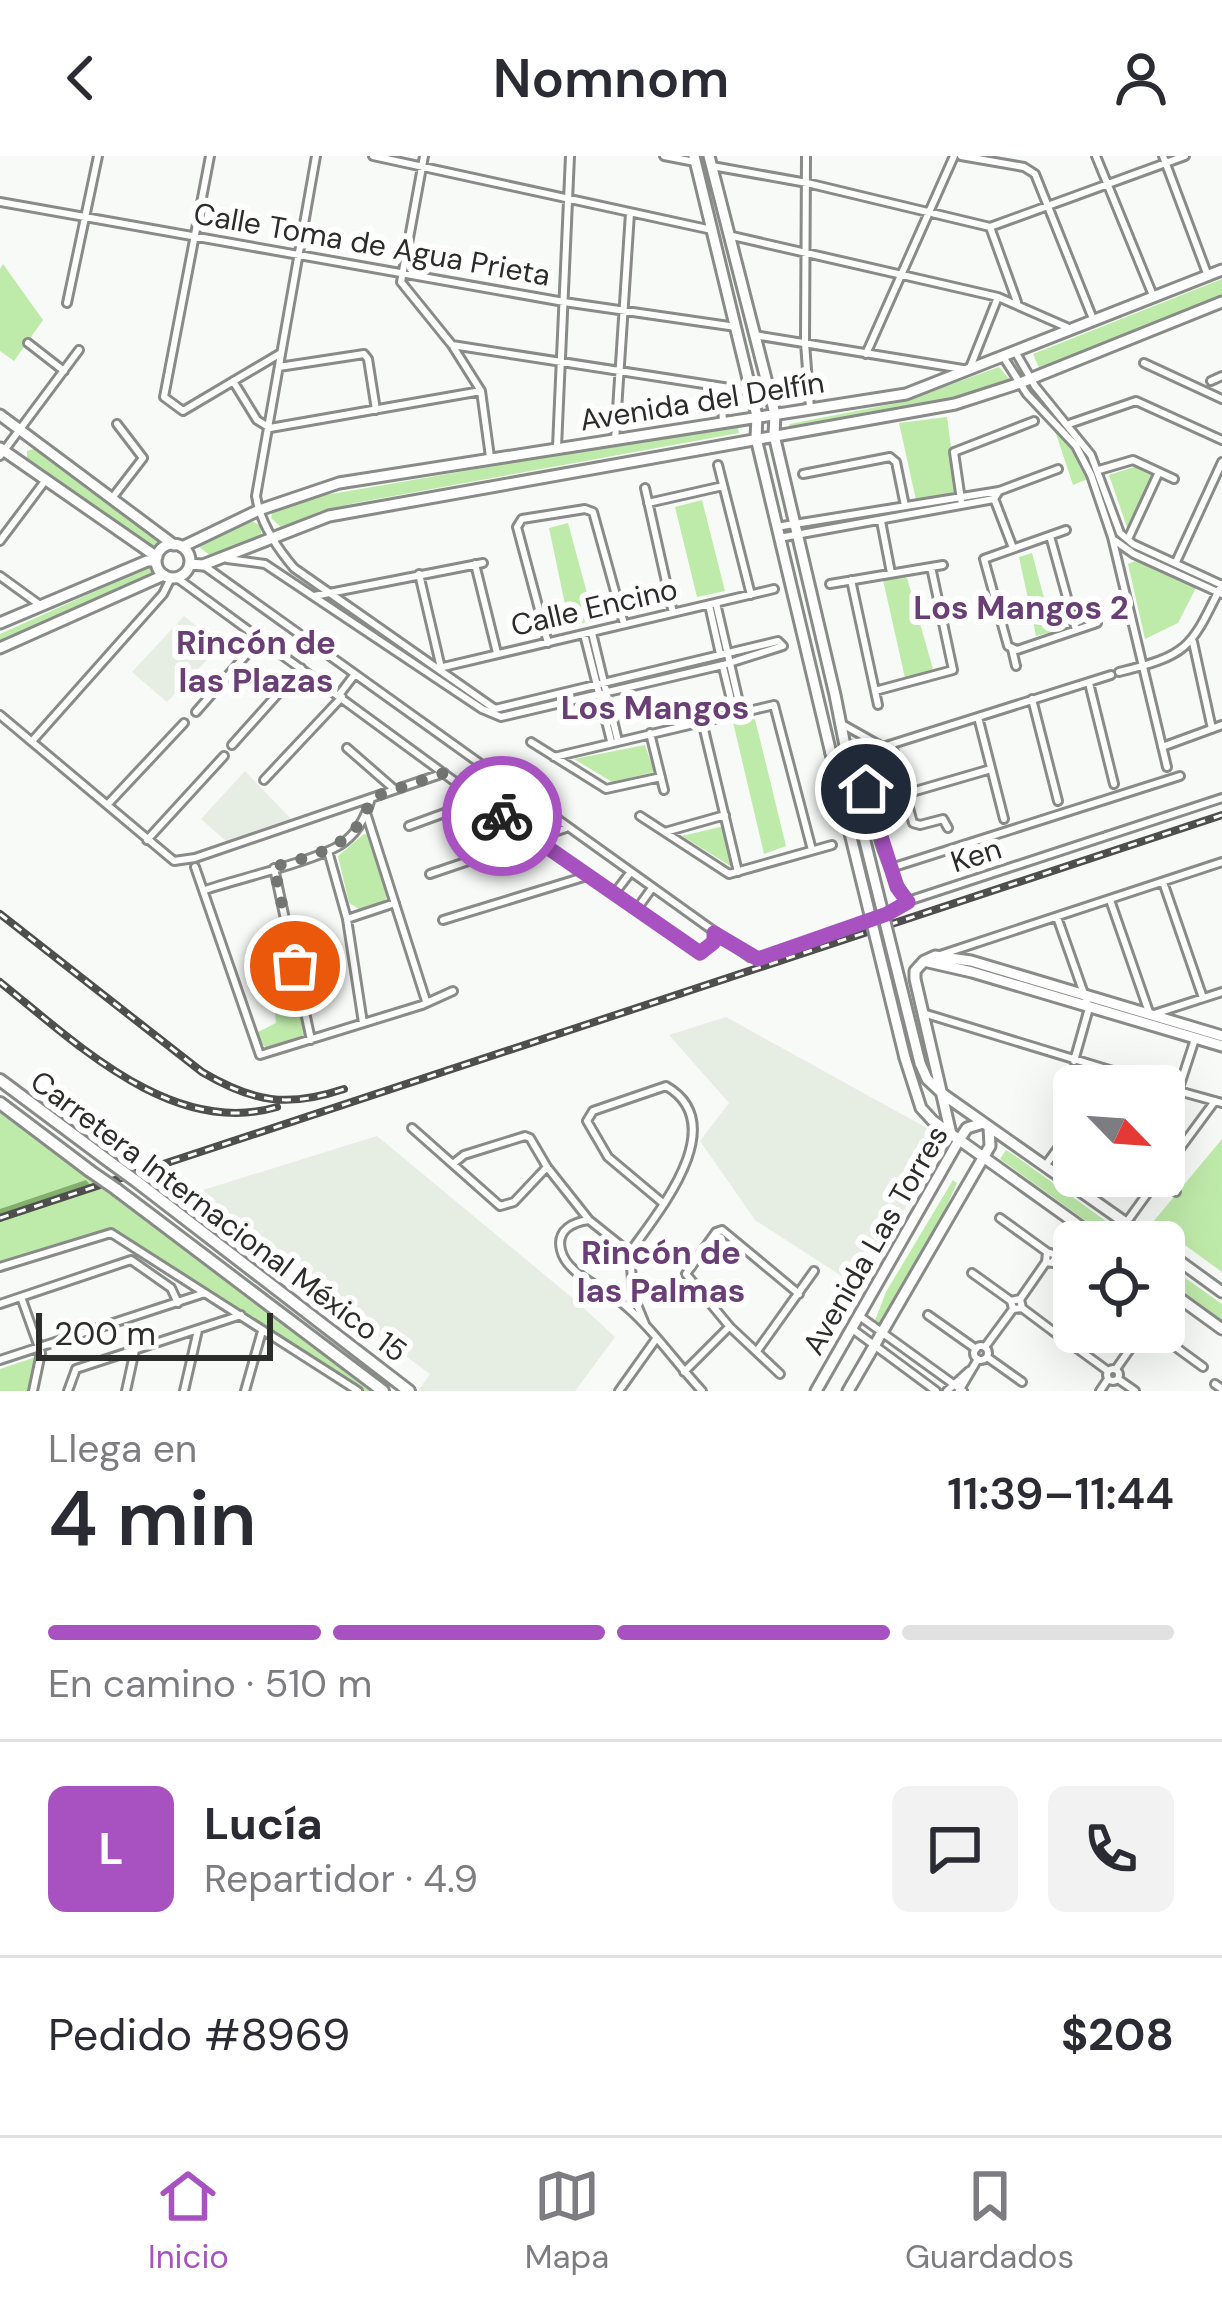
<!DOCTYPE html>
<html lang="es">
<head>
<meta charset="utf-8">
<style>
  :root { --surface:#fff; --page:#f2f2f3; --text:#2b2b33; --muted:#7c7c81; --line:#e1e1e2; --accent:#a752c0 }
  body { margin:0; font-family:"DM Sans",sans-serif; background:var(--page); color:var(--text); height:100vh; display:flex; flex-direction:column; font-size:45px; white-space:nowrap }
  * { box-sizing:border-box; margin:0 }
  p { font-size:39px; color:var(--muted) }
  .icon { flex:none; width:66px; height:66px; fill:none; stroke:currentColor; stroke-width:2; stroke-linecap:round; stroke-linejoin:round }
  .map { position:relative; height:1235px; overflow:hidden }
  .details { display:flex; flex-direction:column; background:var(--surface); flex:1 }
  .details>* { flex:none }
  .needle { width:78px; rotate:115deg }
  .buttons { position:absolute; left:1053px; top:909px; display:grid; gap:24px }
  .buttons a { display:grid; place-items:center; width:132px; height:132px; border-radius:18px; background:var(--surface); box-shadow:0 12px 48px #0002; font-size:60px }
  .scale { position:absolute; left:36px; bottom:30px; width:237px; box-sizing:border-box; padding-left:12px; border:6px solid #2c2d2b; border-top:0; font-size:33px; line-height:42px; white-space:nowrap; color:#2c2d2b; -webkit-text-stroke:9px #fff; paint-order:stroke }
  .pin { position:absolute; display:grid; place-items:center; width:102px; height:102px; color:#fff; margin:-51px; border:6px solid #fff; border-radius:50%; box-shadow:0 3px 12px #0007 }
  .courier { position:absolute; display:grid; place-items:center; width:120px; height:120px; margin:-60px; border:9px solid #a752c0; border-radius:50%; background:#fff; color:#222; box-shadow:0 3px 15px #0007 }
  .summary em { font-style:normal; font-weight:600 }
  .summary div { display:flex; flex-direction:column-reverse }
  .summary { display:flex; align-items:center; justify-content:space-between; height:204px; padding:0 48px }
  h1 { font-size:78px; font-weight:600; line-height:90px }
  .bar { display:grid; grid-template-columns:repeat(4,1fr); gap:18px 12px; align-content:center; height:144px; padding:0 48px }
  .bar i { height:15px; border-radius:9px; background:var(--line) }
  .bar .selected { background:var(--accent) }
  .bar p { grid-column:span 4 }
  .line { display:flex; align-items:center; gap:30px; padding:0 48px; border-top:3px solid var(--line) }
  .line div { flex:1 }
  .round { display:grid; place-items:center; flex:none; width:126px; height:126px; border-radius:18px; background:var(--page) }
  header { display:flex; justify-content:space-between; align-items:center; height:156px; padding:0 48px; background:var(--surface); font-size:54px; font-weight:600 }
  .tab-bar { display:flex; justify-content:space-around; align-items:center; height:168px; border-top:3px solid var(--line); background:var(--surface); font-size:33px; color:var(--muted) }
  .tab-bar a { display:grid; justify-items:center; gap:6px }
  .tab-bar .selected { color:var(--accent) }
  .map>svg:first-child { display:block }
  .built { fill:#e6ede3 }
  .green { fill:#bfebaa }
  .water { fill:#84af6f }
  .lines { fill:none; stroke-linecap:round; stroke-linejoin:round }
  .street-casing { stroke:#888b87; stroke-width:12 }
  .secondary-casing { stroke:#888b87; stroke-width:15 }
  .primary-casing { stroke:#888b87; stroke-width:16 }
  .street { stroke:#fff; stroke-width:6 }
  .secondary { stroke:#fff; stroke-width:9 }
  .primary { stroke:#fff; stroke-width:10 }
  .rail-casing { stroke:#4e4f4d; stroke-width:8 }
  .rail { stroke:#fff; stroke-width:3; stroke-dasharray:9; stroke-linecap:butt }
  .secondary-bridge-casing { stroke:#888b87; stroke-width:15; stroke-linecap:butt }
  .primary-bridge-casing { stroke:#888b87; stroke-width:16; stroke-linecap:butt }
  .secondary-bridge { stroke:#fff; stroke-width:9 }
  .primary-bridge { stroke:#fff; stroke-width:10 }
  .done { stroke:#737572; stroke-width:12; stroke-dasharray:0 21.6 }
  .route { stroke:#a752c0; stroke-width:15 }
  .labels { text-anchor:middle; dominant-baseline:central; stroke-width:12; stroke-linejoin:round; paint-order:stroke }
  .street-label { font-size:30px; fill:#2c2d2b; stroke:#fff }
  .neighbourhood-label { font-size:33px; font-weight:bold; fill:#693f76; stroke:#fff }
</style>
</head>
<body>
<header><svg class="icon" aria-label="back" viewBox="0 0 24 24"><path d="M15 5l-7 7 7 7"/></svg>Nomnom<svg class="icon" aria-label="person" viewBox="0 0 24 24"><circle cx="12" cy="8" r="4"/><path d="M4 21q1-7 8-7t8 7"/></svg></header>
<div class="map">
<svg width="1222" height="1235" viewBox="0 0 1222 1235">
  <rect width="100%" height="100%" fill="#f7faf6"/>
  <path class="built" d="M 184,460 L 220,490 L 167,546 L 132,516 Z
    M 245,615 L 291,663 L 226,685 L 201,663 Z
    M 726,861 L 945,982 L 860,1132 L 755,1064 L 700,985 L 729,947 L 669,879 Z
    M 377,980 L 576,1145 L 615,1181 L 575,1235 L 418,1235 L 430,1218 L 187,1039 Z"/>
  <path class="green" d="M 3,108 L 43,164 L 14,205 L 0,195 L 0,113 Z
    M 1222,123 L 1222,142 L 1040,214 L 1033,198 Z
    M 999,211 L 1011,225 L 930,250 L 787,274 L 790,268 L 902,246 Z
    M 947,261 L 957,337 L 916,344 L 899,267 Z
    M 737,268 L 739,277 L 355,347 L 320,355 L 282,372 L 271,362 L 272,357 L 320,340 Z
    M 1053,269 L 1082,301 L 1090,322 L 1073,329 Z
    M 37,292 L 164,385 L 163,390 L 154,395 L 27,304 L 27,295 Z
    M 1137,310 L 1154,319 L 1128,374 L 1109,319 Z
    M 702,344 L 725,435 L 697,441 L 675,351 Z
    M 252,365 L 261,370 L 261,381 L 212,401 L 198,390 Z
    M 568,367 L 594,463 L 570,472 L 549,372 Z
    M 1032,397 L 1053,476 L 1036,480 L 1019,401 Z
    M 1140,403 L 1197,430 L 1178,467 L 1145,483 L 1128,408 Z
    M 149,411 L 156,415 L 152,421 L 0,488 L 0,478 Z
    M 907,422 L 933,513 L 905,522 L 883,424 Z
    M 755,563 L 786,690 L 764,698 L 733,566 Z
    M 645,589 L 654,616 L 612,626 L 574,603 Z
    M 724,670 L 737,714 L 682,680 Z
    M 364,678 L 369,679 L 391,737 L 383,746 L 361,754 L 349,747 L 338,700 Z
    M 296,840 L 305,880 L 270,895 L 260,886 L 258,876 L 276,867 L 274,848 Z
    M 0,952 L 376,1235 L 361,1235 L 110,1072 L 0,1109 Z
    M 1222,983 L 1222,1116 L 1153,1066 Z
    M 1006,994 L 1014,999 L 1135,1086 L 1115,1086 L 1000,1003 Z
    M 953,1024 L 957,1027 L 939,1067 L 880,1169 L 874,1167 L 886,1136 Z
    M 1164,1107 L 1222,1148 L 1222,1164 L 1164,1122 Z
    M 39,1200 L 32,1235 L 0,1235 L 0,1213 Z"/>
  <path class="water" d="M 86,1024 L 91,1030 L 0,1060 L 0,1053 Z"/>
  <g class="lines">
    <g class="street-casing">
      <path id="street" d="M 210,0 L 164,241 L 183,255 L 281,197
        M 373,0 L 712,74
        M 424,0 L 401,126 L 452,189 L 481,235 L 490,301
        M 664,0 L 695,6
        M 806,0 L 805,187 L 810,253
        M 961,0 L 1024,11 L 1035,18 L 1093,163
        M 1096,0 L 1154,142
        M 1163,0 L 1208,120
        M 712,10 L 807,27 L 990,71 L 1185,0
        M 0,46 L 564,146 L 736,171
        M 990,71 L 1017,146
        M 728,79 L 998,141 L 1071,173
        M 67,147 L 98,0
        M 754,179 L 969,214 L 998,141
        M 28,187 L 64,215
        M 452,189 L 749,235
        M 1016,197 L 1035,230 L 1091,299 L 1120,377 L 1133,388 L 1222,429
        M 866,198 L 954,0
        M 1004,202 L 1027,238 L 1076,290 L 1091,319 L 1112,381 L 1167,611
        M 1144,207 L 1222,243
        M 279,211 L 364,198 L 368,203 L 376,254
        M 233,225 L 257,264 L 270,272 L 481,235
        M 1211,225 L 1222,220
        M 721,231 L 723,266
        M 1069,268 L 1136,245 L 1222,284
        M 615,284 L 630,57
        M 557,291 L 570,0
        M 0,300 L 79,194
        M 718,309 L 751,439
        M 1099,314 L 1133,304 L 1174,323
        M 803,318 L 890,301 L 896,306 L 905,350
        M 645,332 L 673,457
        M 113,341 L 143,302 L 117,268
        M 961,344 L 954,296 L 1034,265
        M 995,345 L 1013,392
        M 648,347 L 723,330
        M 881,365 L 891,417
        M 776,371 L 999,335 L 1058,313
        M 1066,374 L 984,403 L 1008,490 L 1017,494 L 1097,467
        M 1050,380 L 1076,474
        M 779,382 L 994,343 L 999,335
        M 1128,383 L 1159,316
        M 1114,384 L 1134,398 L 1222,438
        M 0,385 L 45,325
        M 227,403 L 265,408 L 482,553 L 501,561 L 723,509 L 783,490 L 778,485 L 495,553 L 294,412 C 277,392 260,366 256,340 L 316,0
        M 1176,406 L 1222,306
        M 475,408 L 497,497
        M 203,409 L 750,801 C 779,805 881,762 908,745
        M 419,418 L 441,512
        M 0,420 L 40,449
        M 177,422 L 480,644 L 700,797 L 714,786 L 714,777
        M 851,424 L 878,549
        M 830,428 L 943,409
        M 314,440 L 483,407
        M 716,447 L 741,555
        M 709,449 L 720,498
        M 592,477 L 618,585
        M 584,478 L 611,585
        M 1193,486 L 1212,573
        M 548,487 L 517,371 L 522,363 L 585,353 L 593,356 L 624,468
        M 1012,493 L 1016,510
        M 723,511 L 734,556
        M 439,512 L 774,433
        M 1119,516 C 1190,499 1191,491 1222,428
        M 1089,527 L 1114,628
        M 875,535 L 953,514 L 931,411
        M 339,539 L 355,518
        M 1032,543 L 1058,645
        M 196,556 L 260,483
        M 0,559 L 174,705 L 195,702 L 444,617
        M 978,561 L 1004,663
        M 702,565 L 738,716
        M 842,568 L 881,590
        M 650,577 L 664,634
        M 34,583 L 163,438 L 171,422
        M 531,586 L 606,633 L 661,621
        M 232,589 L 301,512
        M 847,589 L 856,599 C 870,646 879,705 908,745 L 1222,642
        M 892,589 L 913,667 L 920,669 L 943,663 L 948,672
        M 1162,591 L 1222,569
        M 347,592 L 394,633
        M 829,596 L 848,602 L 1111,519
        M 554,601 L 774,549 L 812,694
        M 264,624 L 342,541
        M 905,638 L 991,613
        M 108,648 L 184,567
        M 367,660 L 426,845
        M 640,660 L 729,718 L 832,689
        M 409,670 L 480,644
        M 665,676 L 725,659
        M 147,684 L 224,600
        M 328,695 L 347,763 L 363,867
        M 195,711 L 260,899 L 422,849 L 453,835
        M 274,712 L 311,884
        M 891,712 L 1180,620
        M 430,718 L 566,672
        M 1163,726 L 1203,842
        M 205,734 C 238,723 314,705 340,689 C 357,678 366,661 371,642
        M 614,738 L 630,717
        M 1110,744 L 1150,859
        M 637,753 L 652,732
        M 1057,761 L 1089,852 L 1074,905
        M 347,763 L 395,747
        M 443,764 L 587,720
        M 940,799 L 1222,706
        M 923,857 L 1162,930
        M 1154,858 L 1222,836
        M 1104,930 L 1114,916
        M 1164,931 L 1222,947
        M 1178,935 L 1195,883
        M 412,972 L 500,1050 L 514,1046 L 547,1011
        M 453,1008 L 464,999 L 525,980 L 530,982 L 547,1011 L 589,1064 L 629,1096
        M 1045,1010 L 1074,970
        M 1164,1014 L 1215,945
        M 1154,1020 L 1176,1036
        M 1000,1062 L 1047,1096
        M 589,1064 C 573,1066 556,1074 561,1094 C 566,1117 600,1130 617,1143 C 650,1168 674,1205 702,1235
        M 1126,1067 L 1160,1020
        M 630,1096 C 659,1055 732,968 666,930 L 593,955 L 587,965 L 608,1001 L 664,1048
        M 630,1096 L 633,1139 L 645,1168
        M 1047,1096 L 1056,1099 L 1053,1107 L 1046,1106 Z
        M 1055,1105 L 1074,1118
        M 0,1111 L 111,1077 L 358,1235
        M 972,1117 L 1011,1145 L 1020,1143 L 1022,1152 L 1013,1153 L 1011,1145
        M 21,1141 L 41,1197 L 33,1235
        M 1021,1142 L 1046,1106
        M 0,1148 L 131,1104 L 171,1132 L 178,1147
        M 1022,1152 L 1058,1179
        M 858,1159 L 963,1235
        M 928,1159 L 976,1193
        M 851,1172 L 936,1235
        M 1155,1176 L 1203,1211
        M 1071,1188 L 1108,1215
        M974 1197a7 7 0 1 1 14 0a7 7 0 1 1-14 0Z
        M 985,1191 L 1013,1153
        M 757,1195 L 814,1115
        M 987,1201 L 1022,1226
        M 0,1204 L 205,1137
        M1107 1219a6 6 0 1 1 12 0a6 6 0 1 1-12 0Z
        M 1116,1213 L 1142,1176
        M 684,1216 L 728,1172
        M 780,1218 L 730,1171 L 686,1118 L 716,1076 L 722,1074 L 799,1138
        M 1118,1223 L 1135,1235
        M 1215,1228 L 1222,1233
        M 68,1235 L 76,1213 L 241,1159
        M 126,1235 L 135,1194
        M 184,1235 L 198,1174
        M 245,1235 L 262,1175
        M 619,1235 L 656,1183
        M 947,1235 L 969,1215
        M 959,1235 L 978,1203
        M 1100,1235 L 1108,1223"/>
    </g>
    <g class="secondary-casing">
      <path id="secondary" d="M 694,0 L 757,260 L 756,282 L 848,669
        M 709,0 L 775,258 L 774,279 L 835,539 L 860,665
        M 0,259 L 174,389
        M 0,292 L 157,401
        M156 405a17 17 0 1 1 34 0a17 17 0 1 1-34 0Z
        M 182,391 L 259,354 L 339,327 L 906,238 L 1222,114
        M 190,408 L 203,409 L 329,360 L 955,248 L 1020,227 L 1222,146
        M 0,467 L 147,405 L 156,405
        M 0,492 L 164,419
        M 924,805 L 935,800 L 971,805 L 1222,880
        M 924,805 L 972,816 L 1222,890
        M 924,805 L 915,815 L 915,823 L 951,978
        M 905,902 L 921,952 L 933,965 L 1102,1086
        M 920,907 L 927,923 L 944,939 L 1153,1086
        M 1164,1094 L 1222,1136
        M 1164,1131 L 1222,1173
        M 816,1235 L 959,984 L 967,972 L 983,967
        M 848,1235 L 990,990 L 989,971"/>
    </g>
    <g class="primary-casing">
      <path id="primary" d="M 0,924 L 110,1006
        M 0,947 L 90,1015
        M 136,1025 L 409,1235
        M 116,1033 L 383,1235"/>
    </g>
    <use href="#street" class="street"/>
    <use href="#secondary" class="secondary"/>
    <use href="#primary" class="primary"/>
    <g class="rail-casing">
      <path id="rail" d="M 0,758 L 202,916 C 253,946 287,952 344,933
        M 0,826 C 75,886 172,982 277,951
        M 0,1062 L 1222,659"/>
    </g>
    <use href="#rail" class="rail"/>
    <g class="secondary-bridge-casing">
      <path id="secondary-bridge" d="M 860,665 L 920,907
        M 848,669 L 905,902"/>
    </g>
    <g class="primary-bridge-casing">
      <path id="primary-bridge" d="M 110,1006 L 136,1025
        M 90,1015 L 116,1033"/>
    </g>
    <use href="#secondary-bridge" class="secondary-bridge"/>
    <use href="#primary-bridge" class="primary-bridge"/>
  </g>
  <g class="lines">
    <path class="done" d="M 295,810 L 274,711 C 317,698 357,691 371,642 L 444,617 L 502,660"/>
    <path class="route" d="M 502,660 L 700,797 L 714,786 L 714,777 L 758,803 L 887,758 L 908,746 L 897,731 L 866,633"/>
  </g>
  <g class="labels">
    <g class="street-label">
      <text transform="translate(372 88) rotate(10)">Calle Toma de Agua Prieta</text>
      <text transform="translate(702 245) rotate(-9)">Avenida del Delfín</text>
      <text transform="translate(594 451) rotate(-13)">Calle Encino</text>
      <text transform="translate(976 699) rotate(-18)">Ken</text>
      <text transform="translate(219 1060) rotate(37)">Carretera Internacional México 15</text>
      <text transform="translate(875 1084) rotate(-60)">Avenida Las Torres</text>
    </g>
    <g class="neighbourhood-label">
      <text x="1021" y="451">Los Mangos 2</text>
      <text x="256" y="486">Rincón de<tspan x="256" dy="38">las Plazas</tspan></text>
      <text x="655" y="551">Los Mangos</text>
      <text x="661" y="1096">Rincón de<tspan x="661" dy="38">las Palmas</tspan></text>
    </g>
  </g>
</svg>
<div class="buttons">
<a><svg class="needle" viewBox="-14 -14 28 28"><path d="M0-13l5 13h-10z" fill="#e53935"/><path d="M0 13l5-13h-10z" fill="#7c7c81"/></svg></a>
<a><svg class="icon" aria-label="locate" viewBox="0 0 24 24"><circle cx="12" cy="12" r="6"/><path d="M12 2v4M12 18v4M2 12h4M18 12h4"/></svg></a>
</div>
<div class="scale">200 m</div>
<div class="pin" style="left:295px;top:810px;background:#ea580c"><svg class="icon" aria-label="bag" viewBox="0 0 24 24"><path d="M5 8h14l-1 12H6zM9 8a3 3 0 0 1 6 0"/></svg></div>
<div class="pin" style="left:866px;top:633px;background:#1f2937"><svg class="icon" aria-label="home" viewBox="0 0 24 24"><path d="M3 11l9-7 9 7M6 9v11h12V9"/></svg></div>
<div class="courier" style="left:502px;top:660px"><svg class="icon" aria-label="bike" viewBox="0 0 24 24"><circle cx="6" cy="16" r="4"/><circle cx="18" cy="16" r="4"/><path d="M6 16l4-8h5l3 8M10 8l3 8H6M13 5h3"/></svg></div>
</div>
<section class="details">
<div class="summary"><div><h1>4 min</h1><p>Llega en</p></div><em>11:39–11:44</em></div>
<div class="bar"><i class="selected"></i><i class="selected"></i><i class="selected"></i><i></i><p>En camino · 510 m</p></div>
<div class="line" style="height:216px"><b class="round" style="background:var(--accent);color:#fff">L</b><div><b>Lucía</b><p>Repartidor · 4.9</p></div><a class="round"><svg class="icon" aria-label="chat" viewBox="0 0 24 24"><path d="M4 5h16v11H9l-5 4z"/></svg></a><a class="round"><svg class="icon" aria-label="phone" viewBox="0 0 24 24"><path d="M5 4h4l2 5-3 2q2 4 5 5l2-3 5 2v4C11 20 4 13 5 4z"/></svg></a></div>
<div class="line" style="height:156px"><div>Pedido #8969</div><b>$208</b></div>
</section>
<nav class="tab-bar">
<a class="selected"><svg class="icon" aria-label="home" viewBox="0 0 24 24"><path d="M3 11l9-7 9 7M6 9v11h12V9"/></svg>Inicio</a>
<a><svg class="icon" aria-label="map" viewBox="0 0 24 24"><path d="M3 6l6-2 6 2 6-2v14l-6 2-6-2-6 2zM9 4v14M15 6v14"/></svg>Mapa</a>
<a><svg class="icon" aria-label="saved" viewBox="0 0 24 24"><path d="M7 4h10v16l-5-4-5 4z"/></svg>Guardados</a>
</nav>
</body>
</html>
